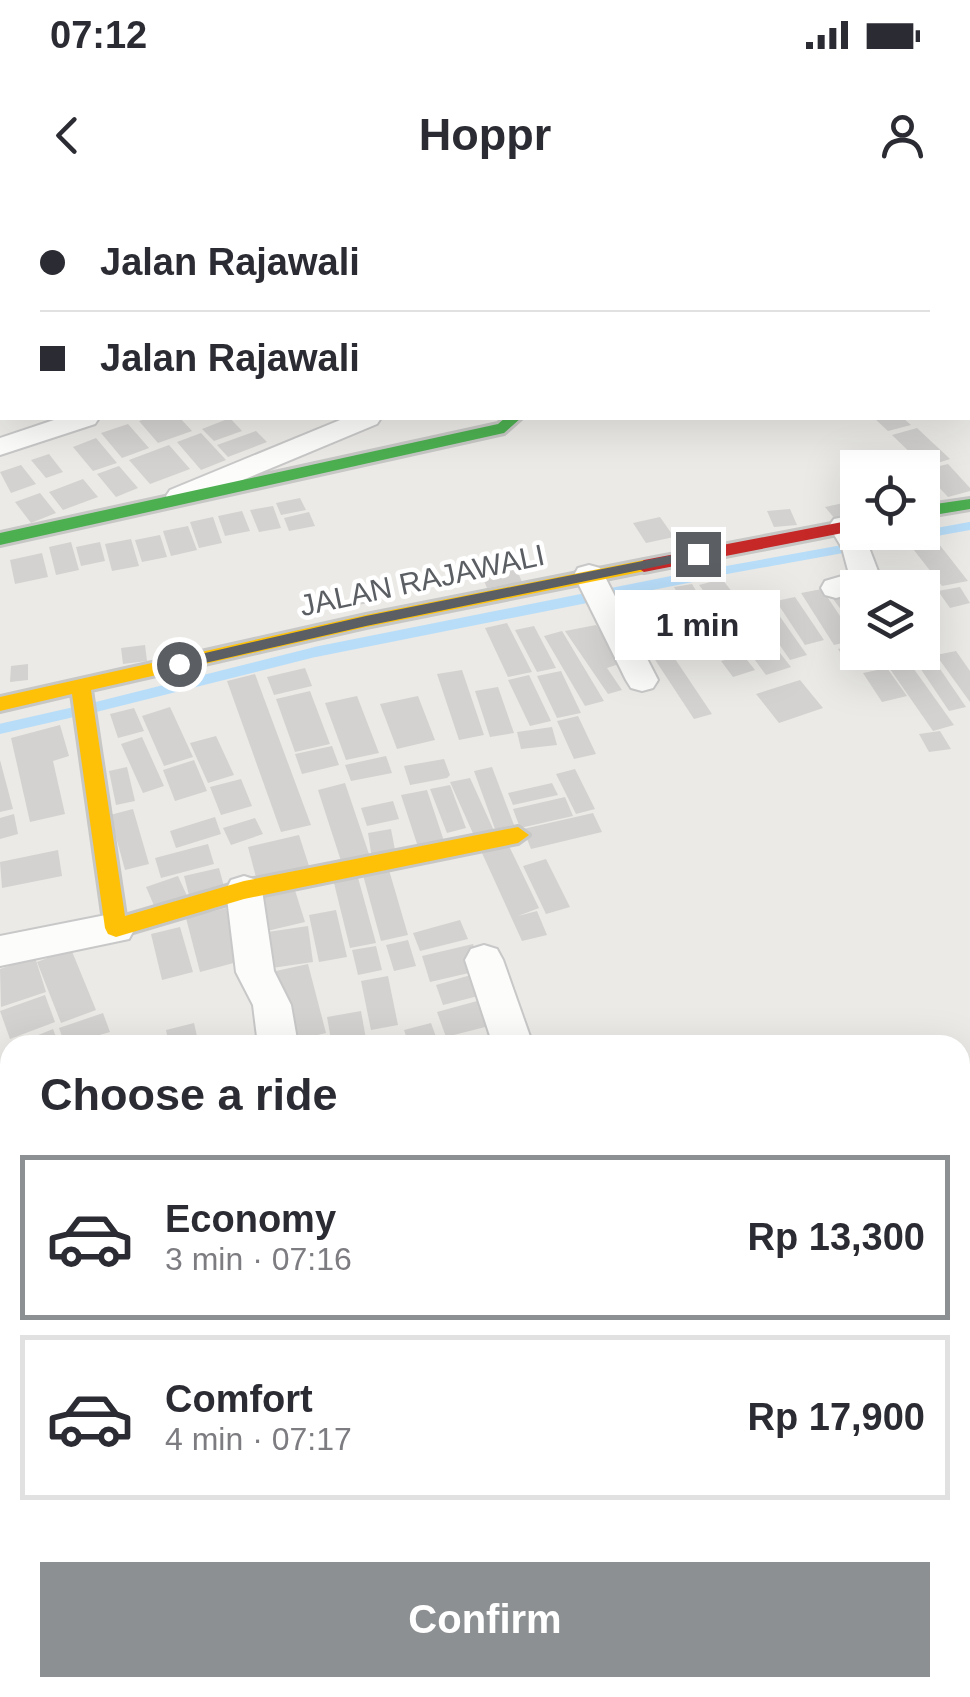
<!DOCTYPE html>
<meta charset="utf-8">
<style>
body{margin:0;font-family:Arial,sans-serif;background:#f7f7f7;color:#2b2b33;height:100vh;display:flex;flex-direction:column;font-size:38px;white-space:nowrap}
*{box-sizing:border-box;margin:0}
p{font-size:32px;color:#7c7c81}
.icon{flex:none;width:55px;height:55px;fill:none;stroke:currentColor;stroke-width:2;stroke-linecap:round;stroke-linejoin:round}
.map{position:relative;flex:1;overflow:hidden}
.sheet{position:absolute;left:0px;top:835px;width:970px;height:662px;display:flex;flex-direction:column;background:#fff;border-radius:30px 30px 0 0;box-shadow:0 10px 40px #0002}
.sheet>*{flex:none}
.top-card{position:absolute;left:0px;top:0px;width:970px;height:220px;box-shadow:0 10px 40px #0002;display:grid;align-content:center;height:220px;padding:0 40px;background:#fff}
.buttons{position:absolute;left:840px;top:250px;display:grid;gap:20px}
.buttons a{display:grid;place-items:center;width:100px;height:100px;border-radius:0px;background:#fff;box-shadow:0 10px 40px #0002;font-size:50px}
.end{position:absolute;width:45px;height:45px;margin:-22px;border:12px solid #5b5f64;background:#fff;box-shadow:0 0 0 5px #fff}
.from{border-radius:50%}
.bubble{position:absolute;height:70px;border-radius:0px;background:#fff;box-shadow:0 10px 40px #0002;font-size:32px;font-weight:600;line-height:70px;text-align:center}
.top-card b{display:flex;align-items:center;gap:35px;height:95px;font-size:38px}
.top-card b+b{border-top:2px solid #e1e1e2}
.top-card i{width:25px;height:25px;background:#2b2b33}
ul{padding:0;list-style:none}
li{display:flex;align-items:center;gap:30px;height:165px;margin:0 20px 15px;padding:0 20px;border:5px solid #e1e1e2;border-radius:0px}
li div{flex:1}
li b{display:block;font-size:38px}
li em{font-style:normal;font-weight:600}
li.on{border-color:#8d9092}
li>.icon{width:90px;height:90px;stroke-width:1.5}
h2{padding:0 40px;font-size:45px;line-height:120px}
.primary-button{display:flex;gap:20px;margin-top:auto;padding:20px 40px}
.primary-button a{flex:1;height:115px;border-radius:0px;background:#8d9092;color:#fff;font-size:40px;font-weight:600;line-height:115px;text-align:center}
.status{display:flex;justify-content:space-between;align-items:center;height:70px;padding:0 50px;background:#fff;direction:ltr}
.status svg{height:28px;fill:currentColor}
header{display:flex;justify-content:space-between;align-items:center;height:130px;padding:0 40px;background:#fff;font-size:45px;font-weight:600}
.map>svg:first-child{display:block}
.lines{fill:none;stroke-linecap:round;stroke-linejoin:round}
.stream-far1{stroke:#b8ddf8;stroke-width:8}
.stream{stroke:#b8ddf8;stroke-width:10}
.river{fill:#b8ddf8;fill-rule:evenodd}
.building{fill:#d3d2d0}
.street-casing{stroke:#c8c8c8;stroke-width:4}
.fast-casing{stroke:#c7c7c6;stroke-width:6}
.slow-casing{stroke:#c7c7c6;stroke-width:6}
.jam-casing{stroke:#c7c7c6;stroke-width:6}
.street{fill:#fcfcfb;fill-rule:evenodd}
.fast{fill:#4caf50;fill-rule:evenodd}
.slow{fill:#ffc107;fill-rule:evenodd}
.jam{fill:#c62828;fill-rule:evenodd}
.route{fill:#5b5f64}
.labels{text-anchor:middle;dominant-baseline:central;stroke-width:9;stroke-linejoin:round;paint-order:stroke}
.street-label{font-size:30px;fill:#5b5f64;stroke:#fff}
</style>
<div class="status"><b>07:12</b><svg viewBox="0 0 49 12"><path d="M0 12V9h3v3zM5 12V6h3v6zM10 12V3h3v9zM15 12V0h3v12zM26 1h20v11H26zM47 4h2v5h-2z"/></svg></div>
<header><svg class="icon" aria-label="back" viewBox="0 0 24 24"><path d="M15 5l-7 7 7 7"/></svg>Hoppr<svg class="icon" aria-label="person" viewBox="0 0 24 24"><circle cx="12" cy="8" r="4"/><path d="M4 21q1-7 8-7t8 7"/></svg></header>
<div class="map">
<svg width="970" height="1497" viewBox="0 0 970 1497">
<rect width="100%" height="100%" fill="#ebeae6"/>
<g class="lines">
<polyline class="stream-far1" points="710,373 970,326"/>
<g class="stream">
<polyline points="92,508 315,452 722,371"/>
<polyline points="0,529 74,512"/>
</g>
<g class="river">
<polygon points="970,1372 970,1460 960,1463 960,1375"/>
<polygon points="668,1488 784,1488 780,1497 664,1497"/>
</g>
</g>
<g class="building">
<polygon points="149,218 180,218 192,231 158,243 139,221"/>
<polygon points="230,218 242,231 214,241 202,229"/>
<polygon points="874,218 903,218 911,225 888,231"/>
<polygon points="128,224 149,248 122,258 101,233"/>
<polygon points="917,228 950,259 925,267 892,235"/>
<polygon points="256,231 267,242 228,257 217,245"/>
<polygon points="201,233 226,260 201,270 177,242"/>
<polygon points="96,238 117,263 93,271 73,247"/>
<polygon points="169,245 190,269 150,284 129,260"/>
<polygon points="49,254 63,272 46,278 31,260"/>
<polygon points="948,264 970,288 970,291 948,297 923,270"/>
<polygon points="21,265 36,284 11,293 0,272"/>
<polygon points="119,266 138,288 116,297 97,274"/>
<polygon points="83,279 98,297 63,310 49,292"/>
<polygon points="40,293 56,313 31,323 15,302"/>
<polygon points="300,298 306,310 281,315 276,303"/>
<polygon points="848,302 857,314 835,319 825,307"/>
<polygon points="273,306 281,328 259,332 250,310"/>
<polygon points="790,309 797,325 774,327 767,311"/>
<polygon points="242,311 250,331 225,336 218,316"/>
<polygon points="309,312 315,326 289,331 284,318"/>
<polygon points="213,317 222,343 199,348 190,322"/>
<polygon points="660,317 674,337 646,343 633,323"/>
<polygon points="188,326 197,350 171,356 163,331"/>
<polygon points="160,335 167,357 142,362 135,340"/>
<polygon points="131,339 139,366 112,371 105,344"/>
<polygon points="935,339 968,381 942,386 910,345"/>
<polygon points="71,342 79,370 56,375 49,347"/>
<polygon points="100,342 105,361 81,366 76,347"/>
<polygon points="42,353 48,377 15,384 10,360"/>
<polygon points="514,363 522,382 487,388 479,368"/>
<polygon points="722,379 791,467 766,475 699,385"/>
<polygon points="692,384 709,412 690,415 674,387"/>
<polygon points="960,387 970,403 950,408 938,391"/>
<polygon points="376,388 380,402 356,405 352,391"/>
<polygon points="822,389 856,440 834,445 801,393"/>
<polygon points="851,392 858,400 858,433 831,396"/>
<polygon points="795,397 824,440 805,445 776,401"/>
<polygon points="652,399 661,413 638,419 629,406"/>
<polygon points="776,411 807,455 790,460 759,415"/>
<polygon points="665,420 674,434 648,440 640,426"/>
<polygon points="722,421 743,452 719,459 698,428"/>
<polygon points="507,423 532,472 508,477 485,428"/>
<polygon points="596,425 622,463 607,468 622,490 608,494 565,431"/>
<polygon points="534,426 556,468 537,472 515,430"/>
<polygon points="562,431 604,501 585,506 544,436"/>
<polygon points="665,444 712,514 694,519 648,449"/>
<polygon points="858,444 858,452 863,452 872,465 852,470 838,449"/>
<polygon points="145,445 147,461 123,464 121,448"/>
<polygon points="927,450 966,507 949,511 910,453"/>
<polygon points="956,451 970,471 970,502 936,455"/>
<polygon points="743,455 755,470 733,477 721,461"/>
<polygon points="28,464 28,480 10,482 11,466"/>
<polygon points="911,465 954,525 933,531 890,469"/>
<polygon points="305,468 312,486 274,495 267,477"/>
<polygon points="887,468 907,496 882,502 863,473"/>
<polygon points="462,470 484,535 459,540 437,474"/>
<polygon points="561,471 581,513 557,518 537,476"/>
<polygon points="255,474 311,625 281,632 227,481"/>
<polygon points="529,475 551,521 530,526 508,480"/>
<polygon points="800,480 823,508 779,523 756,494"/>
<polygon points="498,487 514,533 490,537 475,491"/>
<polygon points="310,491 330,544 295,552 276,499"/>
<polygon points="357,496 379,553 346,560 325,503"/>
<polygon points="418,496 435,540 397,549 380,504"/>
<polygon points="170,507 193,557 164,566 142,516"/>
<polygon points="134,508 144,531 118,538 110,514"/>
<polygon points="578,516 596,554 574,559 557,521"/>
<polygon points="60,525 69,556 53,561 65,614 30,622 11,538"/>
<polygon points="552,527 557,545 521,549 517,532"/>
<polygon points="940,531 951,549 929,552 919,534"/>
<polygon points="216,536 234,575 208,583 190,543"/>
<polygon points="142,537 164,586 143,593 121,544"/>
<polygon points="332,546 339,565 302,574 295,554"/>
<polygon points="386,556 392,573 351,581 345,565"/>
<polygon points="444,559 450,575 447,578 410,585 404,566"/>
<polygon points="0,560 13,609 0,612"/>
<polygon points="194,560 207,591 175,601 163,570"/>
<polygon points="127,567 135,601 116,605 109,571"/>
<polygon points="492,567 514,625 495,629 474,571"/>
<polygon points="575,569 595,609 576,614 556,574"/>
<polygon points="470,578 495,633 475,638 450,582"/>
<polygon points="241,579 252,606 221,615 210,587"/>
<polygon points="345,583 369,654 341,661 318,590"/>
<polygon points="552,583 558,595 513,605 508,593"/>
<polygon points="450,585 466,628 447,633 430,589"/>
<polygon points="427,590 445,644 419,650 401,595"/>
<polygon points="565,597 573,616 520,628 513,609"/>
<polygon points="393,601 399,619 367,626 361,608"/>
<polygon points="133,609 149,664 125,670 110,615"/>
<polygon points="593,613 602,632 531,649 523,629"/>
<polygon points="14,614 18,634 0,639 0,618"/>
<polygon points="215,617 221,634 176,648 170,631"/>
<polygon points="255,618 263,634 231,645 223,628"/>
<polygon points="391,629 396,655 372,659 368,633"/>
<polygon points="299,635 310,669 257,681 248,647"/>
<polygon points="208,644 214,664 161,678 155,658"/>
<polygon points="509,646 539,708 518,716 537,711 547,735 522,741 482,653"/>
<polygon points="58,650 62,676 2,688 0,662"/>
<polygon points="546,659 570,707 546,714 523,666"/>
<polygon points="219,668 225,690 190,699 184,676"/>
<polygon points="389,670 408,735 381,741 363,675"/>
<polygon points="357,674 376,743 350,748 333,679"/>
<polygon points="178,676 188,698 156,710 146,687"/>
<polygon points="293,684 305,722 267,731 256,693"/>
<polygon points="226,708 241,761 200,772 186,718"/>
<polygon points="336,710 347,757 319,762 309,715"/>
<polygon points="460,720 468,739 420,751 413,733"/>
<polygon points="308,726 313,762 265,769 261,733"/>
<polygon points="180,727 193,772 162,780 151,734"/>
<polygon points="408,740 416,766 394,771 386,745"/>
<polygon points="473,744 482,770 430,782 422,756"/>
<polygon points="376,746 382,770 358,775 352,750"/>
<polygon points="71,749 96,810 61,823 37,762"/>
<polygon points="35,757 46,792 1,807 0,769"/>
<polygon points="308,764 326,833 293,841 276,771"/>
<polygon points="478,773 486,794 443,805 436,785"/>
<polygon points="388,776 398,825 371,830 361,781"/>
<polygon points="45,795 55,822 10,839 0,811"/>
<polygon points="488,798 497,824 446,837 437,812"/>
<polygon points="361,811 366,839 332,845 327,817"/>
<polygon points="103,813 110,832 65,845 59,828"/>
<polygon points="194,823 199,845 169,845 166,830"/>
<polygon points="431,823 439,845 409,845 404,830"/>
<polygon points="53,829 59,845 33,845 31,838"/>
<polygon points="6,872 10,912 0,915 0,874"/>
<polygon points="970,896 970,941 960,925 960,900"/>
<polygon points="8,1079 10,1171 0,1175 0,1081"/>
<polygon points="970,1132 970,1197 960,1179 960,1135"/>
<polygon points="10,1179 10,1214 0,1218 0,1182"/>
<polygon points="10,1217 10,1256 0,1259 0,1220"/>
<polygon points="10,1263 10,1320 9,1320 0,1268"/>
<polygon points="0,1373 10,1430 10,1443 0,1446"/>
<polygon points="10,1469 10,1488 82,1488 84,1497 0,1497 0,1473"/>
<polygon points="332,1488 378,1488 381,1497 336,1497"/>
<polygon points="400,1488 450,1488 454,1497 403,1497"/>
<polygon points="453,1488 535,1488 516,1497 457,1497"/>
</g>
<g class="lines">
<g class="street-casing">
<g id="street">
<polygon points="122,0 146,0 148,2 124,2"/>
<polygon points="345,0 369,0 370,2 347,2"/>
<polygon points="2,149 2,165 0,166 0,150"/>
<polygon points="60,218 99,218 95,224 0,255 0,238"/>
<polygon points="345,218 381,218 377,224 190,302 170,302 166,296 170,290"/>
<polygon points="844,317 854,319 858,332 863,332 881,379 877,386 858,388 858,392 836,398 825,395 821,388 825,381 849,374 842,348 829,326 834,319"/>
<polygon points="589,365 600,368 604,375 658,480 653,488 642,491 631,488 626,480 574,375 578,368"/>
<polygon points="244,676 257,680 262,690 274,771 291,805 298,845 258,845 253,805 236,772 226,690 231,680"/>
<polygon points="116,713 129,717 135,728 129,739 0,766 0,736"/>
<polygon points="484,745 497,749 503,760 533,845 493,845 465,760 471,749"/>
<polygon points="970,868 970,902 960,904 960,870"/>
<polygon points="10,1006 10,1046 0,1049 0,1009"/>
<polygon points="970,1347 970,1397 960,1399 960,1349"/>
<polygon points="558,1488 626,1488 622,1497 554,1497"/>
</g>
</g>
<g class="fast-casing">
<g id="fast">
<polygon points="505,218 521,218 504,233 0,345 0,333 498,224"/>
<polygon points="970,299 970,309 922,317 922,306"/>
</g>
</g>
<g class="slow-casing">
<polygon id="slow" points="644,360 653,366 650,370 366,427 91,490 125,716 244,681 518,627 529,635 518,643 244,699 116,737 108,734 105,728 72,494 0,511 0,497 366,415"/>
</g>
<g class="jam-casing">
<polygon id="jam" points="858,319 858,330 644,372 635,366 644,360"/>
</g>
<use href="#street" class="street"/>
<use href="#fast" class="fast"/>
<use href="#slow" class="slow"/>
<use href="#jam" class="jam"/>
</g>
<polygon class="route" points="698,350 703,351 703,357 366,426 179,469 172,464 179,459 366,416"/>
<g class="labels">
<g class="street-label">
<text transform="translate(422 380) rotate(-12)">JALAN RAJAWALI</text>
</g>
</g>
</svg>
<div class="buttons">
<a><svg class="icon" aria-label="locate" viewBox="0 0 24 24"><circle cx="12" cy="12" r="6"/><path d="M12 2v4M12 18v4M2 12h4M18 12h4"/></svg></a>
<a><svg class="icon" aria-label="layers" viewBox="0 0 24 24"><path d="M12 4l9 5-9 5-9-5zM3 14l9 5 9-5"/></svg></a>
</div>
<i class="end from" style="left:179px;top:464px"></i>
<i class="end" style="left:698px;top:354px"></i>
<div class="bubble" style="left:615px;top:390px;width:165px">1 min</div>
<div class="top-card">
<b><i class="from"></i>Jalan Rajawali</b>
<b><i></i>Jalan Rajawali</b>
</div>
<section class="sheet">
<h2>Choose a ride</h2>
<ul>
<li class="on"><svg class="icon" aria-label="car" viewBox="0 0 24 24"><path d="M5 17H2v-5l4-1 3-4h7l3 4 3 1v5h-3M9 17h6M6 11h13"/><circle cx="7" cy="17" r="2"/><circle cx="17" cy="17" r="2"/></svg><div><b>Economy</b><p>3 min · 07:16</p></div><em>Rp 13,300</em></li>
<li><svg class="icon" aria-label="car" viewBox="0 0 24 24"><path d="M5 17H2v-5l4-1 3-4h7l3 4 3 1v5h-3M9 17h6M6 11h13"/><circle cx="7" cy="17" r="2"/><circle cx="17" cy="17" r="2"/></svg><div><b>Comfort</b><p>4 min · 07:17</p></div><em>Rp 17,900</em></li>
</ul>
<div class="primary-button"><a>Confirm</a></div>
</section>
</div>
